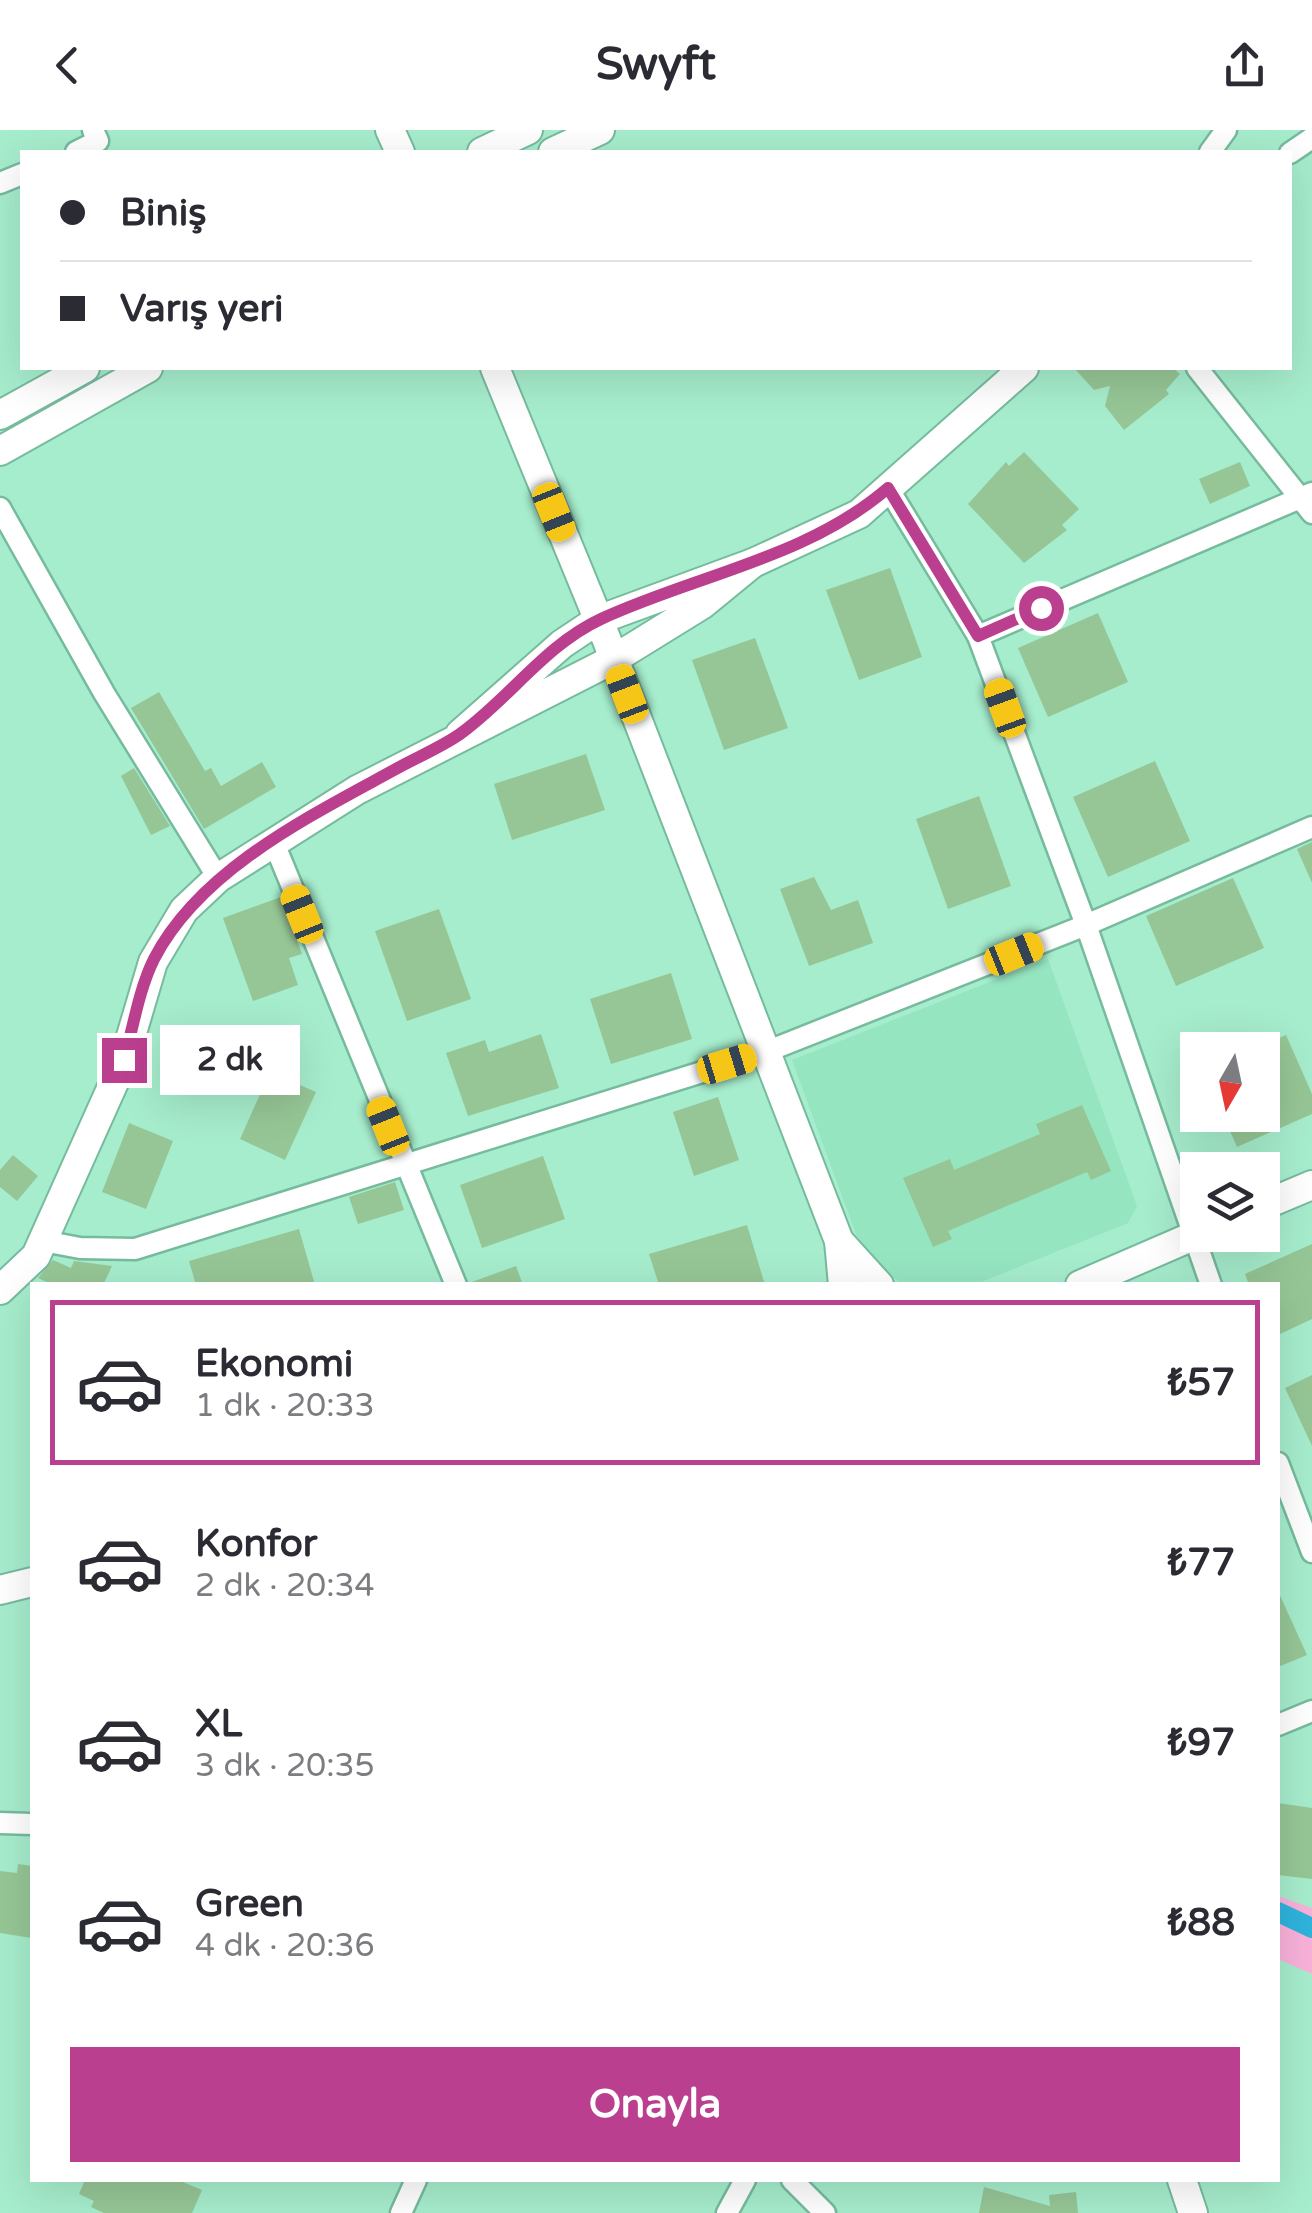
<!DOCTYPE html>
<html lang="tr">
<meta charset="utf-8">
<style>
body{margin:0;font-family:"Varela Round",sans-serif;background:#f2f2f3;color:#2b2b33;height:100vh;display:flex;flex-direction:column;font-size:38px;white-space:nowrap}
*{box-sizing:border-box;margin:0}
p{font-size:32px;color:#7c7c81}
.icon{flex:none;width:55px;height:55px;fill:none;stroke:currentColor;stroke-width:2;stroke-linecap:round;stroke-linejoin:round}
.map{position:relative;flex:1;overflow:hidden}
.panel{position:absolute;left:30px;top:1152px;width:1250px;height:900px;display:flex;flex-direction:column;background:#fff;border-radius:0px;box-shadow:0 10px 40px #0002}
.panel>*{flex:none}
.hud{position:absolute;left:20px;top:20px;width:1272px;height:220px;border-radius:0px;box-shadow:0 10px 40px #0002;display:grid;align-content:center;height:220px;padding:0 40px;background:#fff}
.needle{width:65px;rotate:189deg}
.controls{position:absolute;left:1180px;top:902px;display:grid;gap:20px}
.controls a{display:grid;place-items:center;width:100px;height:100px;border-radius:0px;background:#fff;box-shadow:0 10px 40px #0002;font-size:50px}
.end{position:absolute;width:45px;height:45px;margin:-22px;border:12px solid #bb3f8f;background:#fff;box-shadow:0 0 0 5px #fff}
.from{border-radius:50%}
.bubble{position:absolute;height:70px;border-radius:0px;background:#fff;box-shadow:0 10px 40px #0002;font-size:32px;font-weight:700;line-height:70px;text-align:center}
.car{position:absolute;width:30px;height:60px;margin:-30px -15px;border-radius:12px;box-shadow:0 0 8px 2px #0007;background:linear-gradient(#f5c518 24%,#345 0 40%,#f5c518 0 76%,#345 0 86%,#f5c518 0)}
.hud b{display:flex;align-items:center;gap:35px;height:95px;font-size:38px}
.hud b+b{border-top:2px solid #e1e1e2}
.hud i{width:25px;height:25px;background:#2b2b33}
ul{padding:18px 0 0;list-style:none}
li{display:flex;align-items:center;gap:30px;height:165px;margin:0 20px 15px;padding:0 20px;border:5px solid transparent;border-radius:0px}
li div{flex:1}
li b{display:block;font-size:38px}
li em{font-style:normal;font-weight:700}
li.selected{border-color:#bb3f8f}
li>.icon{width:90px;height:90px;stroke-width:1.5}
.primary-button{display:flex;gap:20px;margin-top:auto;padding:20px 40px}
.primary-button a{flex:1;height:115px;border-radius:0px;background:#bb3f8f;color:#fff;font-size:40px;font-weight:700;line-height:115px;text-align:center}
header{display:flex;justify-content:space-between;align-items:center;height:130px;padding:0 40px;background:#fff;font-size:45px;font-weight:700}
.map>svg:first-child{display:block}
.built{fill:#95e5c1}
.green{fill:#f9b1da}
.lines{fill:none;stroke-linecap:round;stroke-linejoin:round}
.canal{stroke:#2fb3dd;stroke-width:20}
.building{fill:#96c696}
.street-casing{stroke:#76bb9d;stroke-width:25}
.secondary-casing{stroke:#76bb9d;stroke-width:32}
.street{stroke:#fff;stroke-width:20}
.secondary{stroke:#fff;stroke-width:28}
.route{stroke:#bb3f8f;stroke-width:12}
</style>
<header><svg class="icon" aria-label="back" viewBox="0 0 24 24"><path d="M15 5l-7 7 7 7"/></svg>Swyft<svg class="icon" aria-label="share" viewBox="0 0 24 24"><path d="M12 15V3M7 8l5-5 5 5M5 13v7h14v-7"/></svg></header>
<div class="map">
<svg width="1312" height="2083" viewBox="0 0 1312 2083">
<rect width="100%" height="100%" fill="#a6edcd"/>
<polygon class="built" points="1048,829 1137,1076 1128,1093 974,1155 904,1155 875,1135 860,1115 792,930"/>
<polygon class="green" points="1278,1766 1312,1778 1312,1844 1278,1829"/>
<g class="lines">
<polyline class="canal" points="1278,1782 1312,1798"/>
</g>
<g class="building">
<polygon points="1074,238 1173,238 1180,244 1166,260 1169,264 1124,300 1105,276 1110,256 1094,260"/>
<polygon points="1024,322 1079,379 1062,395 1067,400 1024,433 968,374 1006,332 1009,336"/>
<polygon points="1240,332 1250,356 1210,374 1199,349"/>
<polygon points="890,438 922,527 859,550 826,460"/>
<polygon points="1098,483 1128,552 1048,587 1018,518"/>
<polygon points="755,508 788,598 724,620 692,530"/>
<polygon points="159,562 205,641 211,638 221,656 262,632 276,657 204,699 131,578"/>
<polygon points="586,624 605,680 512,710 494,654"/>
<polygon points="1155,631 1190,711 1108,747 1073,667"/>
<polygon points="134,638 170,696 151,705 121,646"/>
<polygon points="979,666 1011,756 948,779 916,689"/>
<polygon points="1312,712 1312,753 1297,719"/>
<polygon points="814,747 831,780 858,770 873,813 809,836 780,759"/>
<polygon points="1233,748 1264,818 1176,856 1146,786"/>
<polygon points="281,767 302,824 289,828 298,855 253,871 223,788"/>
<polygon points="439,779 471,869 407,891 375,801"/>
<polygon points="671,843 692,909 611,934 590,869"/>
<polygon points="541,904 559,958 468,986 446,923 485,910 489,922"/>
<polygon points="1286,905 1312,964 1312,984 1237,1017 1223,985 1262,985 1262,915"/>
<polygon points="270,942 316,962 285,1030 240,1009"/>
<polygon points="718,967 739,1030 694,1046 673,982"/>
<polygon points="1082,975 1111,1041 1091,1050 1087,1042 948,1101 952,1109 933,1117 903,1048 950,1029 954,1040 1040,1004 1036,994"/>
<polygon points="129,993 173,1011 146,1079 102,1062"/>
<polygon points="13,1025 38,1046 17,1071 0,1057 0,1040"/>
<polygon points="543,1026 565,1089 482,1118 460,1055"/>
<polygon points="395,1052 404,1080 358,1094 349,1067"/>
<polygon points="747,1095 765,1155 659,1155 649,1124"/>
<polygon points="299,1099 315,1155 196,1155 189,1131"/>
<polygon points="1312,1114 1312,1189 1278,1205 1278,1155 1249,1155 1245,1144"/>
<polygon points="53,1130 71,1138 74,1131 112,1136 103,1155 53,1155 38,1148"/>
<polygon points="516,1136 523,1155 470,1155 469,1153"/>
<polygon points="1312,1245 1312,1316 1285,1258"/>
<polygon points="1278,1461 1307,1525 1278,1537"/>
<polygon points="1278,1673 1312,1678 1312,1749 1278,1745"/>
<polygon points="18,1734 32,1736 32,1808 0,1803 0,1741 17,1743"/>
<polygon points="85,2050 178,2050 202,2060 192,2083 104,2083 91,2077 94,2071 79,2064"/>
<polygon points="984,2057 1050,2076 1049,2065 1076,2062 1078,2083 979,2083"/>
</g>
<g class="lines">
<g class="street-casing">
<g id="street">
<polyline points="76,22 98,11 93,0"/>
<polyline points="1210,22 1226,0"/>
<polyline points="1290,23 1312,8"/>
<polyline points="0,53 22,44"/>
<polyline points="1197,238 1312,383"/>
<polyline points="888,358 978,506 1086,795 1211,1155"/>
<polyline points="0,378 104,563 218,748"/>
<polyline points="978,506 1312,363"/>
<polyline points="274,713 456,1155"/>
<polyline points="43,1111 80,1118 135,1119 763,923 1086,795 1312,697"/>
<polyline points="1278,1333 1312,1422"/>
<polyline points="1278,1595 1312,1581"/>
<polyline points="0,1693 32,1694"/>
<polyline points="792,2050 825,2083"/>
<polyline points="401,2083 416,2050"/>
<polyline points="727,2083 745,2050"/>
</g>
</g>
<g class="secondary-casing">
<g id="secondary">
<polyline points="390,0 400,22"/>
<polyline points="482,22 528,0"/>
<polyline points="553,22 600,0"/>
<polyline points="495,238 606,508 839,1111"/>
<polyline points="0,285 85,238"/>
<polyline points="0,321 148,238"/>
<polyline points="753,433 859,384 1024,238"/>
<polyline points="1262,1076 1312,1055"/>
<polyline points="843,1155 839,1111 879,1155"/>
<polyline points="1080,1155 1198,1104"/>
<polyline points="0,1160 36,1126 124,930 153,832 184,780 218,748 357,660 614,529 703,474 753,433 598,490 562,514 460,604"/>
<polyline points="0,1460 32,1452"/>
<polyline points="1182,2050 1193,2083"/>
</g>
</g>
<use href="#street" class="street"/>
<use href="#secondary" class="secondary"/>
</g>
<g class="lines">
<path class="route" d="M 124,930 C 133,898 139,859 154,829 C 200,740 308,687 394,640 C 415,628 440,618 460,604 C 509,569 545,515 601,489 C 696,445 807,428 888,358 L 978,506 L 1041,478"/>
</g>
</svg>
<div class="controls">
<a><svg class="needle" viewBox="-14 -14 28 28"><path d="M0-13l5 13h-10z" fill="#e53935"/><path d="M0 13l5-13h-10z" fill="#7c7c81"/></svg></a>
<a><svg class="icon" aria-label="layers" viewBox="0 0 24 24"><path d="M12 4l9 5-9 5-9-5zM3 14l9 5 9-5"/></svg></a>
</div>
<i class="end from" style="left:1041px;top:478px"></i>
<i class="end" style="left:124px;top:930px"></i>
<div class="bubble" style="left:160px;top:895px;width:140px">2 dk</div>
<i class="car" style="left:554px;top:382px;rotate:158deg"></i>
<i class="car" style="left:627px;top:564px;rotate:339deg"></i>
<i class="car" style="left:1005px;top:578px;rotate:340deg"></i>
<i class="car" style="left:302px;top:784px;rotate:338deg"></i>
<i class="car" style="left:1014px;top:824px;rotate:68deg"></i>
<i class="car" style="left:727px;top:934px;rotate:73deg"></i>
<i class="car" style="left:388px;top:996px;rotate:338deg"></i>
<div class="hud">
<b><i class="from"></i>Biniş</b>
<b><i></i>Varış yeri</b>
</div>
<section class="panel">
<ul>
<li class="selected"><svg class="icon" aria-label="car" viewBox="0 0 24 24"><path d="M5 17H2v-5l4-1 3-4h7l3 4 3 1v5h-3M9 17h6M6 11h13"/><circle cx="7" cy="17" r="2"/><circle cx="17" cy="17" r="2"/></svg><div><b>Ekonomi</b><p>1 dk · 20:33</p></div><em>₺57</em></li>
<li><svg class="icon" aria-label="car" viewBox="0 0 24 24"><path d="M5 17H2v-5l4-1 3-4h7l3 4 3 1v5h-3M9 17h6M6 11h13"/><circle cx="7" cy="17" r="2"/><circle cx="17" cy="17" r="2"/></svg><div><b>Konfor</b><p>2 dk · 20:34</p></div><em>₺77</em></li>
<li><svg class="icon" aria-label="car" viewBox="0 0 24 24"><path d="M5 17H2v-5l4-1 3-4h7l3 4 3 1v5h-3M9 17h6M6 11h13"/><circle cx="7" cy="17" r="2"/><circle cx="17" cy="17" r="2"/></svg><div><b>XL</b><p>3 dk · 20:35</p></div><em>₺97</em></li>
<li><svg class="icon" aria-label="car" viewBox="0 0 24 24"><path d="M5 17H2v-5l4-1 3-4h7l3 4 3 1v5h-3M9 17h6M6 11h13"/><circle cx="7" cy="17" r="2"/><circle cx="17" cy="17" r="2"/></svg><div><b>Green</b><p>4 dk · 20:36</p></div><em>₺88</em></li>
</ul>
<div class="primary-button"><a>Onayla</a></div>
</section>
</div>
